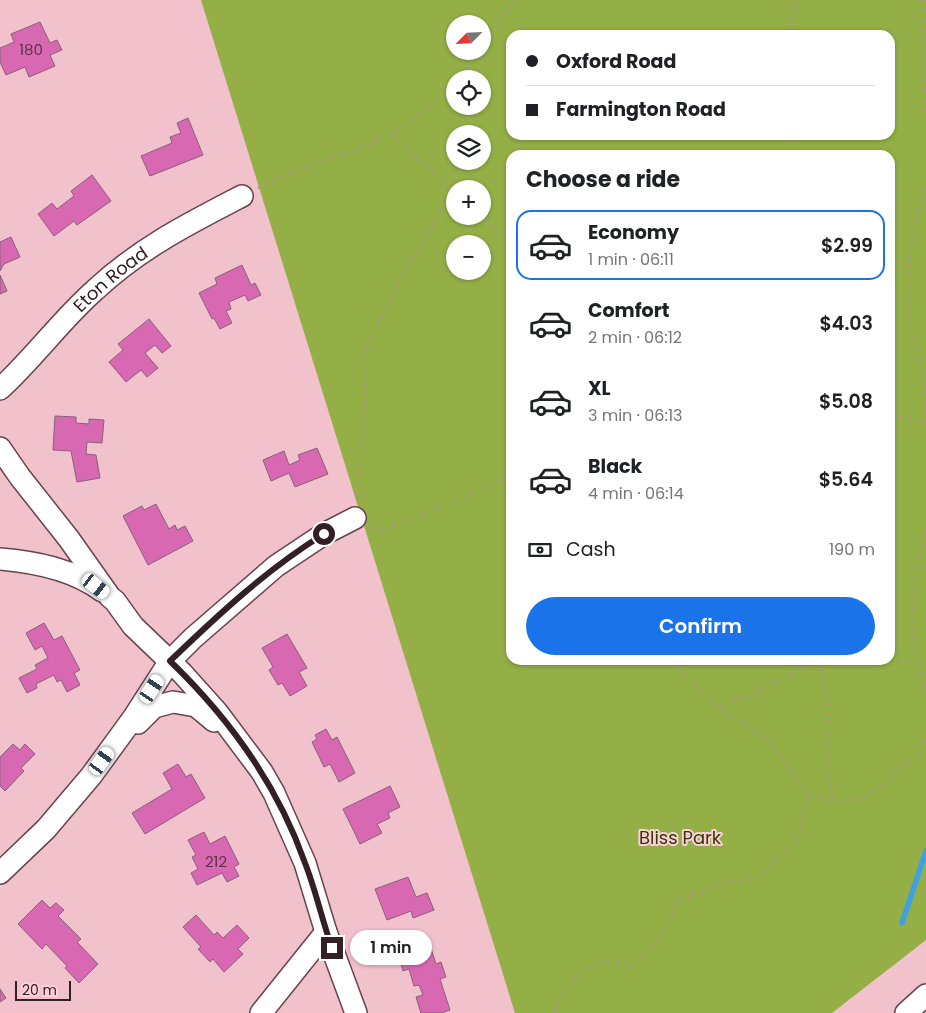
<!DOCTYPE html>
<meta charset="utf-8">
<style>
body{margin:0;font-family:Poppins,sans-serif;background:#f6f6f6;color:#202124;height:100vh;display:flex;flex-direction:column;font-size:19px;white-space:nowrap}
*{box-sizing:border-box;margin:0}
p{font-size:16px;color:#757577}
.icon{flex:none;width:28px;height:28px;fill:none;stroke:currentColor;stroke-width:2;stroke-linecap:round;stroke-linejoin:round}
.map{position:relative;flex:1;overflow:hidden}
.panel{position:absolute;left:506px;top:150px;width:389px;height:515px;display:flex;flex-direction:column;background:#fff;border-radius:15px;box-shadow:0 1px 4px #0004}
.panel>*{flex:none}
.top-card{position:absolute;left:506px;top:30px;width:389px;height:110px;border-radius:15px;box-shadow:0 1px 4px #0004;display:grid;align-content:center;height:110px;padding:0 20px;background:#fff}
.needle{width:32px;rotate:246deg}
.fabs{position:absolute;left:446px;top:15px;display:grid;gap:10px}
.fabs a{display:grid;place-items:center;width:45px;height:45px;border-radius:50%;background:#fff;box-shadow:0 1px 4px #0004;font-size:25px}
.scale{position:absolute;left:15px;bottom:12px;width:56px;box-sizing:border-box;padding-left:5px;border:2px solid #322025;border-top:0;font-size:14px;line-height:18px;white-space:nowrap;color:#322025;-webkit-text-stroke:4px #ffced9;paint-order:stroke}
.end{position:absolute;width:22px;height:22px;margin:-11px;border:6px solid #322025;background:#fff;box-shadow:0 0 0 2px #fff}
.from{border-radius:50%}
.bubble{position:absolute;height:35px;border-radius:18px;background:#fff;box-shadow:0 1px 4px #0004;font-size:16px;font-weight:600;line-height:35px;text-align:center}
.car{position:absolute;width:15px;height:30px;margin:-15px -8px;border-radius:6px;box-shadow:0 0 4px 1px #0007;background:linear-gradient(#fff 24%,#345 0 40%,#fff 0 76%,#345 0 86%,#fff 0)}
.top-card b{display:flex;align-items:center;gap:18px;height:48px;font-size:19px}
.top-card b+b{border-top:1px solid #e0e0e0}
.top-card i{width:12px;height:12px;background:#202124}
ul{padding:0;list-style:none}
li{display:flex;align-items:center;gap:15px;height:70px;margin:0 10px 8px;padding:0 10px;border:2px solid transparent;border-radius:15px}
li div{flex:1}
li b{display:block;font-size:19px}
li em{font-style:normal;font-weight:600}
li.current{border-color:#1a73e8}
li>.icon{width:45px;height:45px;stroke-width:1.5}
h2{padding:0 20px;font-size:22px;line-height:60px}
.pay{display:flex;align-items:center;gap:12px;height:55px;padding:0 20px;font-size:19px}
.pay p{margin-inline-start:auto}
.cta{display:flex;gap:10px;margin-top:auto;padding:10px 20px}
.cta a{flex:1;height:58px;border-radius:30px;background:#1a73e8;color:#fff;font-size:20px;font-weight:600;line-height:58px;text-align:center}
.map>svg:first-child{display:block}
.green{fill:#93af46;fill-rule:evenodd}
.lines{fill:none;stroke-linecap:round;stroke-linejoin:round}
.stream{stroke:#3fa1e3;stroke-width:5.5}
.building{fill:#d968b3;stroke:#876279}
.minor-casing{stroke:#6a424d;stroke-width:24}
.path{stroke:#b79099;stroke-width:3;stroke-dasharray:1 4;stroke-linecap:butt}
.minor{stroke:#fff;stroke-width:21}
.route{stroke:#322025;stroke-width:6}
.labels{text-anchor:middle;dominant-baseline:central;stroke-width:4;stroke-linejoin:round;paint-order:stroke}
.number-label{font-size:15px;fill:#5c3248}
.street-label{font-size:18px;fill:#322025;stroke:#ffced9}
.park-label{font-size:18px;fill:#303c03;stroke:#ffced9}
</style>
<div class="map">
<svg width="926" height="1013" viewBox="0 0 926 1013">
<rect width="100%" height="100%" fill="#f1c1cc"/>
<path class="green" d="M 201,0 L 926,0 L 926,940 L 832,1013 L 515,1013 ZM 455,24 L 482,24 L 482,51 L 455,51 ZM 511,35 L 890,35 L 890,135 L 511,135 ZM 455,79 L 482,79 L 482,106 L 455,106 ZM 455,134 L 482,134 L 482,161 L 455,161 ZM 511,155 L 890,155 L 890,660 L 511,660 ZM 455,189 L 482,189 L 482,216 L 455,216 ZM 455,244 L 482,244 L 482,271 L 455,271 Z"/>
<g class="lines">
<polyline class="stream" points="902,923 926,851"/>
</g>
<g class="building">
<polygon points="40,22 50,43 57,40 62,50 50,55 55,66 29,77 25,67 6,75 0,62 0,48 14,42 11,34"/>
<polygon points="188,118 203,155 150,176 141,156 172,143 170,137 181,133 177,123"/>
<polygon points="92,175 111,201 77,225 74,221 54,236 38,214 52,203 57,209 74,196 71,191"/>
<polygon points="11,237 20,257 4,264 0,271 0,242"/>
<polygon points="242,265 251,285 255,283 261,295 248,301 245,295 229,302 231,309 226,311 232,323 220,329 214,318 212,319 199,293 217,284 215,278"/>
<polygon points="0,275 7,291 0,294"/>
<polygon points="149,319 171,346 162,353 155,345 145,353 158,368 147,377 141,370 126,382 109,362 123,350 118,344"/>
<polygon points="55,416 76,417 76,423 89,424 89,419 104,420 102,443 87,442 86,454 96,455 100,478 77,482 71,451 53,450"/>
<polygon points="317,448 328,474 295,487 289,473 271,481 263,460 284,451 289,465 300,460 298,455"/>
<polygon points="156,504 169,529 175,525 177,530 185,526 193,541 148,565 123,516 142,506 144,510"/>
<polygon points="44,623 54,640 62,636 80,670 74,673 80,685 67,692 61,680 57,682 54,675 36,684 37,688 27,693 19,678 37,669 35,665 48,658 42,646 35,650 26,633"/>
<polygon points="287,634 307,668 299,672 307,686 290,696 282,683 278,685 269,670 273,667 262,648"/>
<polygon points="326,729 332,740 337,737 355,773 339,782 330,764 324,767 312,742 317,739 315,735"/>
<polygon points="13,744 20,750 25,744 35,754 21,768 24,771 5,791 0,786 0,757"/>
<polygon points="178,764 186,777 191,774 205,798 145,834 132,813 172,789 163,773"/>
<polygon points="390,786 400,807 388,813 390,818 377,824 382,833 360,844 343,809"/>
<polygon points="204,832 210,844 225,836 239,864 234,867 239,876 227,882 222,873 197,885 191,873 198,869 192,857 196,855 188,840"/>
<polygon points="408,877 416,897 427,893 434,910 413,918 411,911 387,920 375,889"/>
<polygon points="42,900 50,908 56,903 64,910 58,916 81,939 77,942 98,964 79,983 65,968 67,966 46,944 42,949 18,924"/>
<polygon points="196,915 214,935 217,932 223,938 237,925 249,938 238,949 243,954 224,972 213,959 210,962 198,949 201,947 183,927"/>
<polygon points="427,936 436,964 441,962 446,977 440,979 450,1010 441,1013 421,1013 416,997 423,995 419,985 414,986 409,969 403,971 395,946"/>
<polygon points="0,989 6,998 0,1002"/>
</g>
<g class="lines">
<g class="minor-casing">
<g id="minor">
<path id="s1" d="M 0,389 C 34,358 61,320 95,290 C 140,248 188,224 242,196"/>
<polyline points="0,448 20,477 69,539 110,597 115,601 133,626 182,673 217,712 262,772 274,793 305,863 326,932 356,1013"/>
<path d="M 0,559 C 35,562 73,569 102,591"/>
<polyline points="138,723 154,707 173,702 196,706 214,721"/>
<polyline points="0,873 46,829 91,776 134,717 170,661 193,638 276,566 324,534 355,518"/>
<polyline points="261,1013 326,932"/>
<polyline points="906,1013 926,995"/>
</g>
</g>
<g class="path">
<polyline points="922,0 922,67 926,118"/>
<polyline points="791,35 794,0"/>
<polyline points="482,48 516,0"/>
<polyline points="459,79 480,51"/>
<polyline points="477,79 482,51"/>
<polyline points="391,133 455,193"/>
<polyline points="466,134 471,106"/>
<polyline points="790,135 790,155"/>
<polyline points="926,183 910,252 910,319 925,384 926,424"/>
<polyline points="258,188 302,168 359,149 407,125 455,83"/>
<polyline points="481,216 511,244"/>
<polyline points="890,416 926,422"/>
<polyline points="357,500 366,399 367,346 403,276 452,191 459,161"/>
<polyline points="371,527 379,531 411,520 511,476"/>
<polyline points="926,529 915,579 912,630 926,695"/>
<polyline points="890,658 920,664"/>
<polyline points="674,660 681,670 720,709 765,736 808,795 835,801 866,799 918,754 926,738"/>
<polyline points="819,660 829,707 827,763 835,801"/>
<polyline points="720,709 819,661 827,660"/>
<polyline points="553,1013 576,976 604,961 632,966 665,932 677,902 723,883 757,879 800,836 808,795"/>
</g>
<use href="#minor" class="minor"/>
</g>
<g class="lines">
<path class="route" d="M 324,534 C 267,569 218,615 170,661 C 229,718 278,786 305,863 C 316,891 322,920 332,948"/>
</g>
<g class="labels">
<g class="number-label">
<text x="31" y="49">180</text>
<text x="216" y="861">212</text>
</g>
<g class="street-label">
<text stroke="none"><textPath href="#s1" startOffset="156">Eton Road</textPath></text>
</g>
<g class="park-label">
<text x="680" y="837">Bliss Park</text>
</g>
</g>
</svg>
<div class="fabs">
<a><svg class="needle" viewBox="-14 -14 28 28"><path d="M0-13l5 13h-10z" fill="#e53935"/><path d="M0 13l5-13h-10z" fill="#757577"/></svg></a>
<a><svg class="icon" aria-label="locate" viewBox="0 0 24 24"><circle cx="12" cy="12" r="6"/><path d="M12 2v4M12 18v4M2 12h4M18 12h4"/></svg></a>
<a><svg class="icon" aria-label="layers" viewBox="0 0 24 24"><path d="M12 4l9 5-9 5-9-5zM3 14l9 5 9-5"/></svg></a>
<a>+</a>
<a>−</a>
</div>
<div class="scale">20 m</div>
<i class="end from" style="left:324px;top:534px"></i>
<i class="end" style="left:332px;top:948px"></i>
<div class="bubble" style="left:350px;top:930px;width:82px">1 min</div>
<i class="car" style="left:96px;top:586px;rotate:128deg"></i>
<i class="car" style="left:152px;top:689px;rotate:33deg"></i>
<i class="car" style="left:102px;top:761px;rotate:36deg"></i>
<div class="top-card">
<b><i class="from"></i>Oxford Road</b>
<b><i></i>Farmington Road</b>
</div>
<section class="panel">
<h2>Choose a ride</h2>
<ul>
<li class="current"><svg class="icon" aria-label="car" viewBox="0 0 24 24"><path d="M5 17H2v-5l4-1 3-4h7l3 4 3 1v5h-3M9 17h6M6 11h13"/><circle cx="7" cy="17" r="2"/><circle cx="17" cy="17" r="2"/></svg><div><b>Economy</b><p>1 min · 06:11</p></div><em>$2.99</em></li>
<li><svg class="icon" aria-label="car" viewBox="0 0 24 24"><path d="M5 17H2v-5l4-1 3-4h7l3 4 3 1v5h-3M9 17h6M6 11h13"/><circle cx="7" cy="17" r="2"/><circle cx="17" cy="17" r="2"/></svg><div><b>Comfort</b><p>2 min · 06:12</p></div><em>$4.03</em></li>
<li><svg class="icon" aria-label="car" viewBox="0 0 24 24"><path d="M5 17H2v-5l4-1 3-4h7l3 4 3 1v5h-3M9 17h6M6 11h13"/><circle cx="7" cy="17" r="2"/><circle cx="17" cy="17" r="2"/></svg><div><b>XL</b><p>3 min · 06:13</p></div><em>$5.08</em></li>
<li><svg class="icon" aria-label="car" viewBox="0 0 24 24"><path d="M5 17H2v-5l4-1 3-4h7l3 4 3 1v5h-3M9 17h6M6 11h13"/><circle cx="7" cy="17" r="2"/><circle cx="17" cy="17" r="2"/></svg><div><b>Black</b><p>4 min · 06:14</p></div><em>$5.64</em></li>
</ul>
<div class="pay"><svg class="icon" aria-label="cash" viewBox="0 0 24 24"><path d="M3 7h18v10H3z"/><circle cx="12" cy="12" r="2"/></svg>Cash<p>190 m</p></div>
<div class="cta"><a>Confirm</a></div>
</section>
</div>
